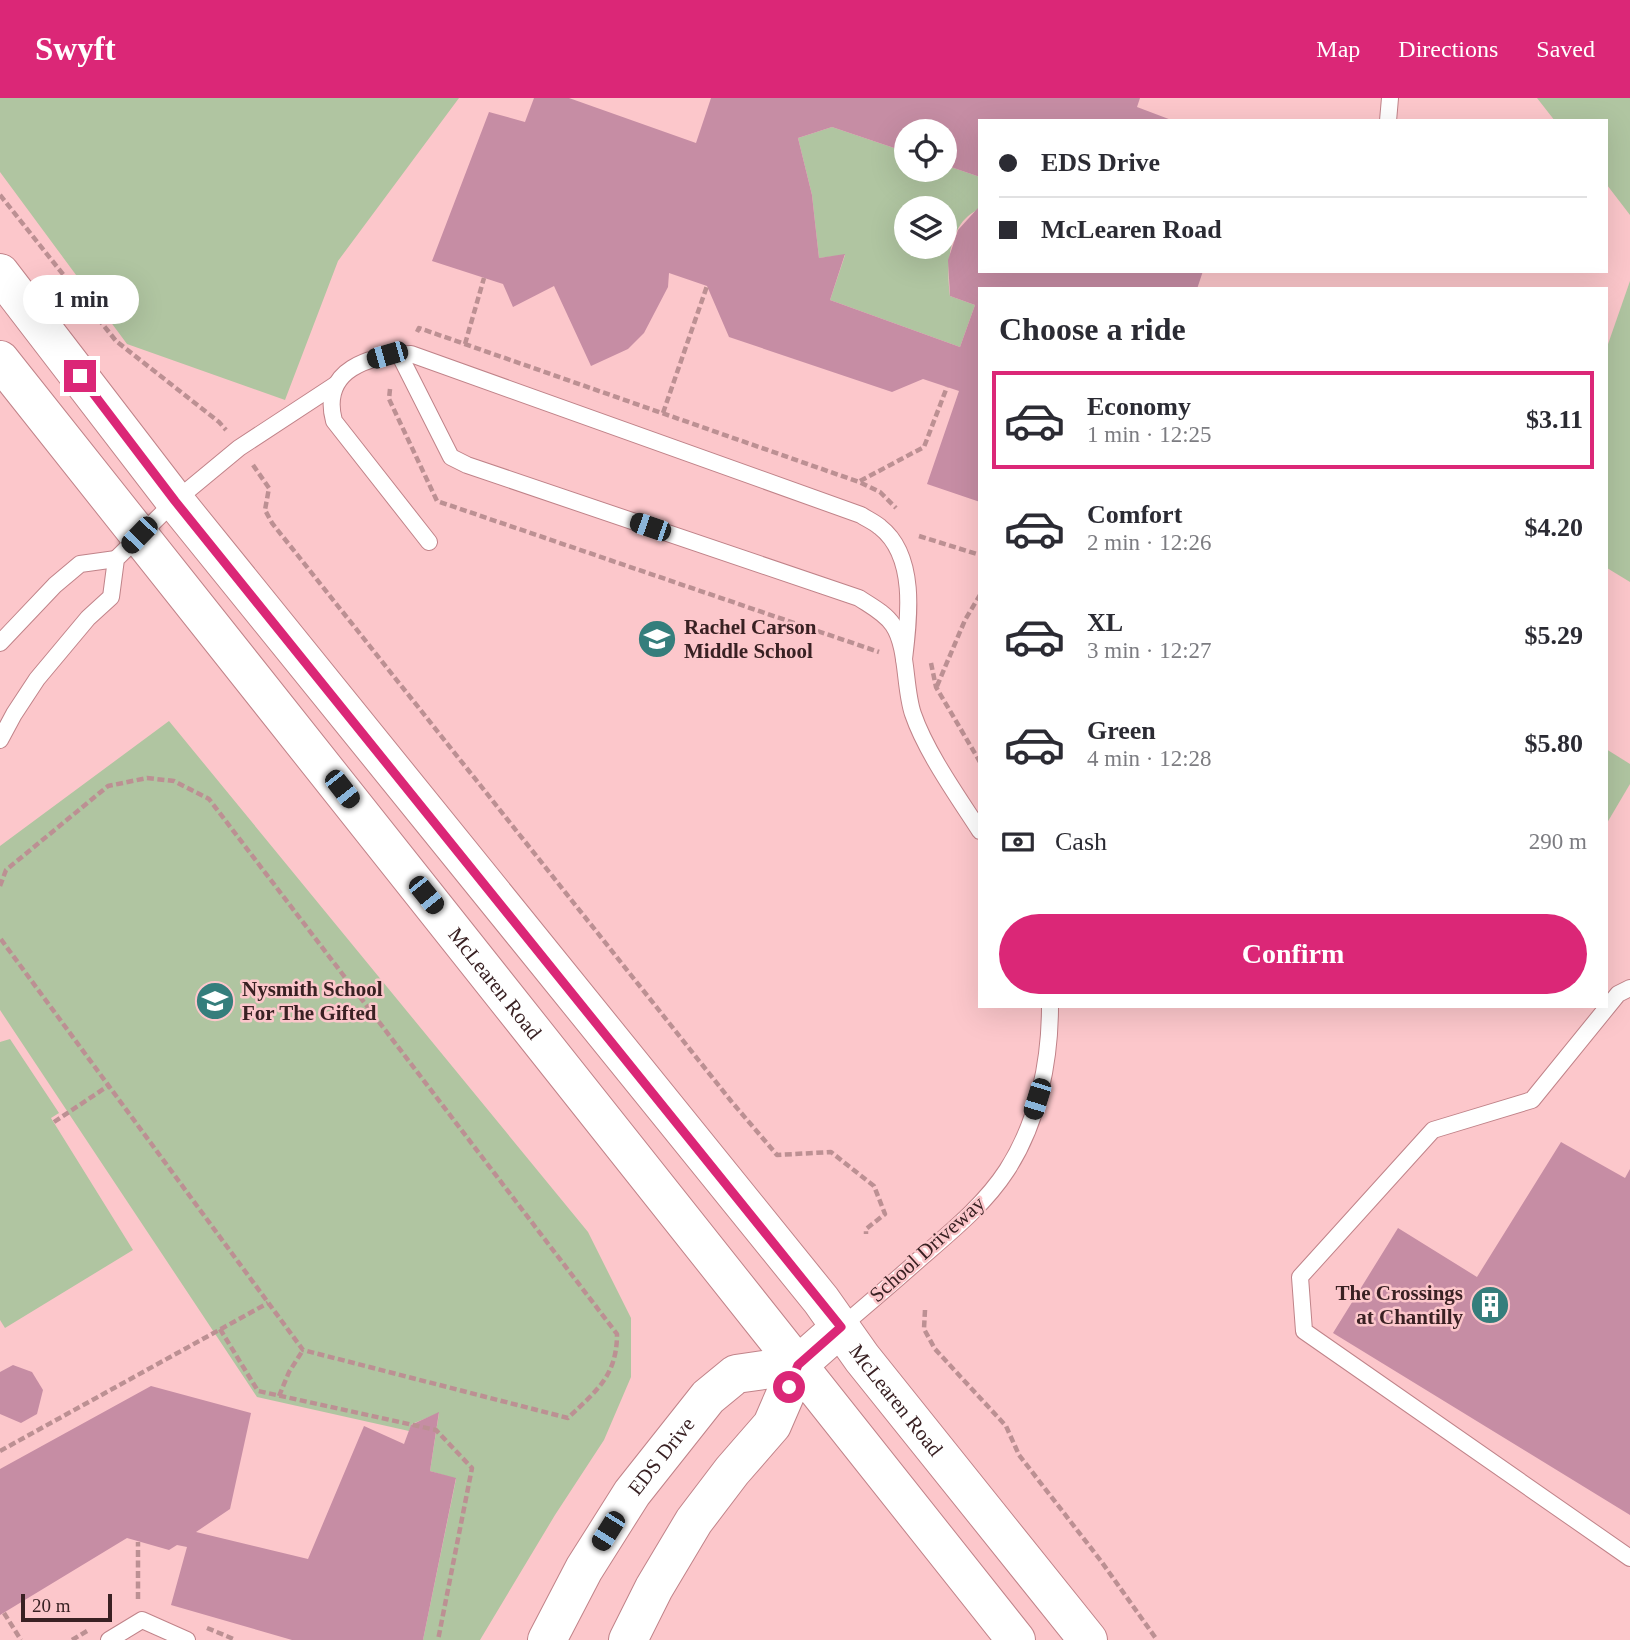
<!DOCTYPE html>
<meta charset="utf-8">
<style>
body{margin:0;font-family:Georgia,serif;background:#f2f2f3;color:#2b2b33;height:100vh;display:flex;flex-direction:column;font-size:26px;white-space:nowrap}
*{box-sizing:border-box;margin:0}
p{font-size:23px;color:#7c7c81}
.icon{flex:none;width:38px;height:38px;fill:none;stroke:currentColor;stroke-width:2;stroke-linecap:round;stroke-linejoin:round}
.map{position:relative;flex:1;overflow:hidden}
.panel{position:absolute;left:978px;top:189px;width:630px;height:721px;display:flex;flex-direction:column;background:#fff;border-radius:0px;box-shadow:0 7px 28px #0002}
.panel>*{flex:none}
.hud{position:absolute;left:978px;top:21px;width:630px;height:154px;border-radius:0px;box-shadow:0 7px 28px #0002;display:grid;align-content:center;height:154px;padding:0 21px;background:#fff}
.fabs{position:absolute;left:894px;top:21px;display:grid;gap:14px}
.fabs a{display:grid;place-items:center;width:63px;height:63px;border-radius:50%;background:#fff;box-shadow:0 7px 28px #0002;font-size:35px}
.scale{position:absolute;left:21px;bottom:18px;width:91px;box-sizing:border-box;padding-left:7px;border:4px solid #392123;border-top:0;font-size:19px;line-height:24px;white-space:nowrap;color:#392123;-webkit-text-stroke:5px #fcc7cb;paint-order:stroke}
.end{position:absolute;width:32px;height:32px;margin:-16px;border:9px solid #db2777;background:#fff;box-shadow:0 0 0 4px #fff}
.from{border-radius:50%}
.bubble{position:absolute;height:49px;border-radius:24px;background:#fff;box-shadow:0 7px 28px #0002;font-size:23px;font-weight:700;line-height:49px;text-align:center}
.car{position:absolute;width:21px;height:42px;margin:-21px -10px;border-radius:9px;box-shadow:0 0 5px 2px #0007;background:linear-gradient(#222 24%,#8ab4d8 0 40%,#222 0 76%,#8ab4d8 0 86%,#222 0)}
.hud b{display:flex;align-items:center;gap:24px;height:66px;font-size:26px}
.hud b+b{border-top:2px solid #e1e1e2}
.hud i{width:18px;height:18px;background:#2b2b33}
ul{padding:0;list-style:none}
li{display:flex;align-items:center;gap:21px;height:98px;margin:0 14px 10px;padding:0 7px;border:4px solid transparent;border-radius:0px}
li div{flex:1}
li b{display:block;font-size:26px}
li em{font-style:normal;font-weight:700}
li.active{border-color:#db2777}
li>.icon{width:63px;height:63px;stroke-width:1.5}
h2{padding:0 21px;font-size:32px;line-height:84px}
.pay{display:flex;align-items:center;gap:18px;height:77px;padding:0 21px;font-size:26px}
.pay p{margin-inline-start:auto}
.button{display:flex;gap:14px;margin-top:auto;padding:14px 21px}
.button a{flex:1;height:80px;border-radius:42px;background:#db2777;color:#fff;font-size:28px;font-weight:700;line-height:80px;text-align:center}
header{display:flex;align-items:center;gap:42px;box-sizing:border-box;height:98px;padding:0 35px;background:#db2777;color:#fff}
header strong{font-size:33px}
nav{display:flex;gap:38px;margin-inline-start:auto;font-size:24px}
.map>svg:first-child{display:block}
.green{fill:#b0c5a1;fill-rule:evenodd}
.building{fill:#c68da4}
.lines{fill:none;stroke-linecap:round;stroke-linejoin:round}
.service-casing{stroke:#c08389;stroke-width:18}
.tertiary-casing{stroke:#c08389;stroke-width:40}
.secondary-casing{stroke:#c08389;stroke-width:40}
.path{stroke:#bc9093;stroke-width:4.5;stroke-dasharray:7 3.5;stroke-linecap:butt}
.service{stroke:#fff;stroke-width:16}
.tertiary{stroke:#fff;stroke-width:38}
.secondary{stroke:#fff;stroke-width:38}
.route{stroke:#db2777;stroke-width:9}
.labels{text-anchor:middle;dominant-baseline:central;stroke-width:5;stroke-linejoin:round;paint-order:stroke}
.poi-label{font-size:21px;font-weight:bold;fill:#392123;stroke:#fcc7cb;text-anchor:start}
.street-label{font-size:21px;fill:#392123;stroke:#fcc7cb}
</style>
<header>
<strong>Swyft</strong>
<nav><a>Map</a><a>Directions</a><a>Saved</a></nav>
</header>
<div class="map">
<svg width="1630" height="1542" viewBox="0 0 1630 1542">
<rect width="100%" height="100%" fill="#fcc7cb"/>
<g class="green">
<polygon points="0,0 459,0 338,163 285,302 127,246 0,74"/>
<polygon points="1537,0 1630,0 1630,117 1607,87 1606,23 1555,23"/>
<path d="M 832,29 L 906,54 L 906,72 L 945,72 L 945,67 L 980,79 L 980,111 C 948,123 946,169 950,198 L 975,207 L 960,249 L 830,202 L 845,157 L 819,160 L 812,97 L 798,40 ZM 906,110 L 945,110 L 945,149 L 906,149 Z"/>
<polygon points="1630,183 1630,484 1607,470 1607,249"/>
<polygon points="169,623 588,1134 631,1220 631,1279 604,1342 555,1417 480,1542 423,1542 456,1381 430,1373 439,1315 412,1326 409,1333 257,1299 0,912 0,748"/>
<polygon points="1606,651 1630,666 1630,686 1607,725"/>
<polygon points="10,941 59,1015 51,1020 133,1152 5,1230 0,1222 0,944"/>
</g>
<g class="building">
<polygon points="534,0 569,0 696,45 711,0 1140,0 1137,9 1174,23 980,23 980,79 945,67 945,33 906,33 906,54 832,29 798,40 812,97 819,160 845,156 830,202 960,249 975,207 950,198 948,162 958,132 978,110 980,173 1203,173 1197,191 980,191 980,404 927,386 959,293 923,281 892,294 729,239 707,188 669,175 668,189 644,235 628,251 591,268 554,188 513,209 503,186 432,163 489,14 525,24"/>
<polygon points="1561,1044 1625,1080 1630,1071 1630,1417 1333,1235 1398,1130 1477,1179"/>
<polygon points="13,1267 32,1274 43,1292 37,1316 21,1325 0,1316 0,1274"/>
<polygon points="151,1288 251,1315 230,1411 196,1434 308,1461 364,1328 404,1346 411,1327 439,1314 430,1373 456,1380 423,1542 292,1542 171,1507 187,1449 177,1447 169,1452 127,1440 0,1517 0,1371"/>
</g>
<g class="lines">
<g class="service-casing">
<g id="service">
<polyline points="1388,23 1390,0"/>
<path d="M 399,256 L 451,359 L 467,367 L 859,500 C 871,508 885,515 893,527 C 908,549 904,590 913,616 C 926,654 958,699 980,733"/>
<path d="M 429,444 L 334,323 C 320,271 370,257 411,256 L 861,417 C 867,421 874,424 880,429 C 917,458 909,520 904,561"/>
<polyline points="0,545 55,487 80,466 116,461"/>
<polyline points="0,642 14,616 37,581 88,520 111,499 116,461 175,403 239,350 335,287"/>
<polyline points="1630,890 1618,896 1532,1002 1433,1032 1300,1179 1304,1233 1630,1460"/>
<path d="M 841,1229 C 868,1206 895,1183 922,1159 C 952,1133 985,1106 1007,1072 C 1038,1024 1050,964 1050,908"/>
<polyline points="109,1542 142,1522 187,1542"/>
</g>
</g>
<g class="tertiary-casing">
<g id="tertiary">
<path id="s1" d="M 547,1542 L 584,1471 L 632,1395 L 708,1299 L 736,1276 L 798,1267"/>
<polyline points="628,1542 654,1490 694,1423 732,1373 772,1327 798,1267 841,1229"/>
</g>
</g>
<g class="secondary-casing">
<g id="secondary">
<path id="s2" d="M 0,175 L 175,403 L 821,1202 L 862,1260 L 1088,1542"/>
<path id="s3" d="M 0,262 L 1016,1542"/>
</g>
</g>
<g class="path">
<polyline points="0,97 116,243 219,324 226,332"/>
<polyline points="417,234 419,230 859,384 880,394 896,410"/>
<polyline points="465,246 484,180"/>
<polyline points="390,291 389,301 437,403 879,554"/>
<polyline points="663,315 707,188"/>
<polyline points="253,367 269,390 265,412 272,425 731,1003 777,1057 831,1054 874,1088 885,1116 866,1131 866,1136"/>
<polyline points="860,383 924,349 947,289"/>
<polyline points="919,438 980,457"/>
<polyline points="931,565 936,589 980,664"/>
<polyline points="937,588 965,522 980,497"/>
<path d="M 0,788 L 6,772 L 108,688 L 147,680 L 174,683 L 209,701 L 617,1236 C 617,1278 596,1293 568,1320 L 303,1252 L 0,840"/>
<polyline points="54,1024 108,988"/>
<polyline points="925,1212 924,1231 935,1251 1006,1328 1019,1357 1101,1463 1157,1542"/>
<polyline points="220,1231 258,1293 436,1332 472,1370 438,1542"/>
<polyline points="279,1298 289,1274 303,1252"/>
<polyline points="0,1353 268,1205"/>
<polyline points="138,1501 138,1444"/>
<polyline points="4,1515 21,1542"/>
<polyline points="207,1530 236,1542"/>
<polyline points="72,1542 87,1533"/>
</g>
<use href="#service" class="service"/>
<use href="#tertiary" class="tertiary"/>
<use href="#secondary" class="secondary"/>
</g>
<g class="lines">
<polyline class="route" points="80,278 175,403 841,1229 798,1267 789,1289"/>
</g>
<defs>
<g id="school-disc" transform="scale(2.0125)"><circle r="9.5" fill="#357e7c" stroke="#fcc7cb"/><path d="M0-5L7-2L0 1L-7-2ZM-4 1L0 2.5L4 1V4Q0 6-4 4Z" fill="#fff"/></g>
<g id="building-disc" transform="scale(2.0125)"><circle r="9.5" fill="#357e7c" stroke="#fcc7cb"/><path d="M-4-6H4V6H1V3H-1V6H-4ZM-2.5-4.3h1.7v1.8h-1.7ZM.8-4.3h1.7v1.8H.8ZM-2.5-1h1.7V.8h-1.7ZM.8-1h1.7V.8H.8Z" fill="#fff"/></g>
</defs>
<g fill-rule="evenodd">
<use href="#school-disc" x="657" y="541"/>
<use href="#school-disc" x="215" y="903"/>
<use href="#building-disc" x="1490" y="1207"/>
</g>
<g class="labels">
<g class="poi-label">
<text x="684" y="529">Rachel Carson<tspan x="684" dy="24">Middle School</tspan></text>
<text x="242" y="891">Nysmith School<tspan x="242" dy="24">For The Gifted</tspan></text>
<text x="1463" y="1195" text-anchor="end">The Crossings<tspan x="1463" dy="24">at Chantilly</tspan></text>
</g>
<g class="street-label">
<text stroke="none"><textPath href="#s3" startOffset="796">McLearen Road</textPath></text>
<text transform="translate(927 1151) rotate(-42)">School Driveway</text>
<text stroke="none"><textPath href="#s2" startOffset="1440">McLearen Road</textPath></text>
<text stroke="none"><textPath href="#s1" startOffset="217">EDS Drive</textPath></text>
</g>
</g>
</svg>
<div class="fabs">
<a><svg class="icon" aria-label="locate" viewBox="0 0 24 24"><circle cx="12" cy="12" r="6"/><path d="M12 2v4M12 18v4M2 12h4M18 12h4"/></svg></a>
<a><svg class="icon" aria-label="layers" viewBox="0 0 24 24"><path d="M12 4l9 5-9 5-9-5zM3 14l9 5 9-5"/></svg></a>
</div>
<div class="scale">20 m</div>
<i class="end from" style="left:789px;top:1289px"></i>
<i class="end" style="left:80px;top:278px"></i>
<div class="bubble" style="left:23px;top:177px;width:116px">1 min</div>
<i class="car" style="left:387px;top:257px;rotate:254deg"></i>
<i class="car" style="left:650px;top:429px;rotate:289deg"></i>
<i class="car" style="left:139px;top:437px;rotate:224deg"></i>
<i class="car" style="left:342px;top:691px;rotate:142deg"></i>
<i class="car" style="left:426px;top:797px;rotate:141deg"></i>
<i class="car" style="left:1037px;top:1001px;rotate:197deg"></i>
<i class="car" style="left:608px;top:1433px;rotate:212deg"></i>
<div class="hud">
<b><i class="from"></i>EDS Drive</b>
<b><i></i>McLearen Road</b>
</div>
<section class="panel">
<h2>Choose a ride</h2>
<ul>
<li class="active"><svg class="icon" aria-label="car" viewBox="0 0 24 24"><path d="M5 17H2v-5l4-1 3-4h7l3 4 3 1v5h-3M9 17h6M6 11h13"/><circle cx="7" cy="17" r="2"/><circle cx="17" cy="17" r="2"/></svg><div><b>Economy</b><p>1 min · 12:25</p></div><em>$3.11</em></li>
<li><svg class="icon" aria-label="car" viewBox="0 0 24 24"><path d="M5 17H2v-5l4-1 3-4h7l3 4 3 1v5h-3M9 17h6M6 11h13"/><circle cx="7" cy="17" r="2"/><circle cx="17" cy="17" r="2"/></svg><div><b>Comfort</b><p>2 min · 12:26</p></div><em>$4.20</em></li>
<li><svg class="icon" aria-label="car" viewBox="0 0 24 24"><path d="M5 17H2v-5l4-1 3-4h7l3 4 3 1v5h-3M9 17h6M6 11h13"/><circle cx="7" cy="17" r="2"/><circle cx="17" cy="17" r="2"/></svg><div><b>XL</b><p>3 min · 12:27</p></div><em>$5.29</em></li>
<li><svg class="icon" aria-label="car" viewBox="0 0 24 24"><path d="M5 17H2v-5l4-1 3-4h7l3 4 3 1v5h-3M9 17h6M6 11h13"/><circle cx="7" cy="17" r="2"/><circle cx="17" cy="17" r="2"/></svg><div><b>Green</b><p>4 min · 12:28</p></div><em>$5.80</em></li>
</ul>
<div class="pay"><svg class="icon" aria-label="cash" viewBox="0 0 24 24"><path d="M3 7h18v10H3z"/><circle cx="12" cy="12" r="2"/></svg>Cash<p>290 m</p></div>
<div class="button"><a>Confirm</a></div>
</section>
</div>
